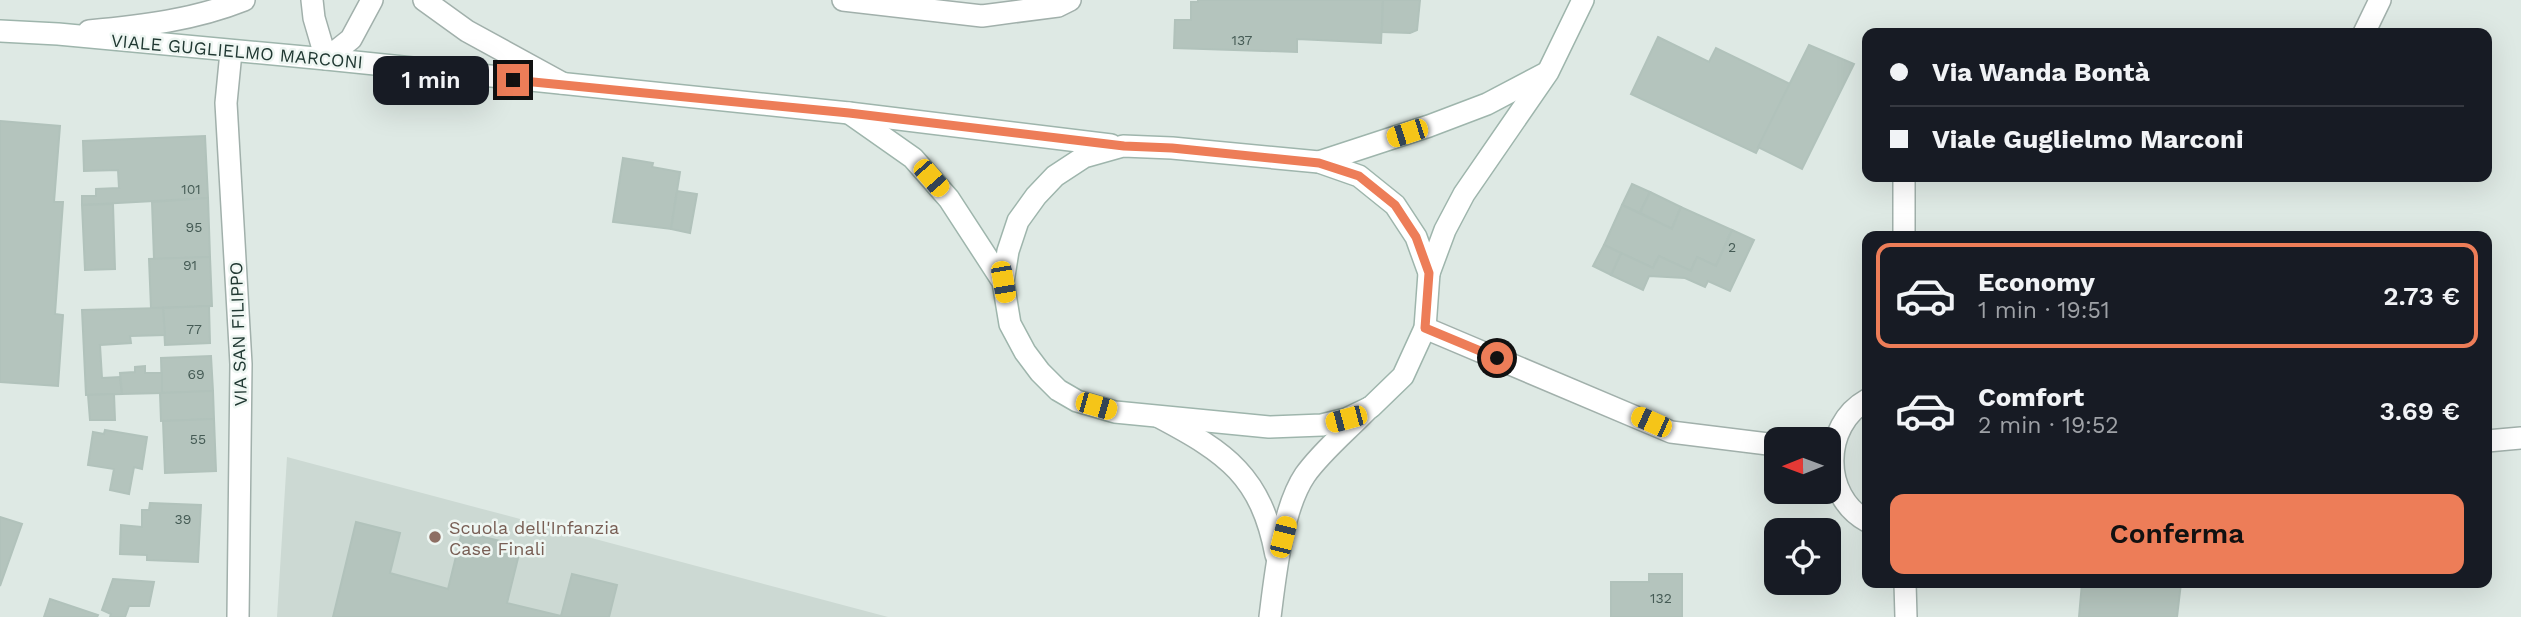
<!DOCTYPE html>
<html lang="it">
<meta charset="utf-8">
<style>
body{margin:0;font-family:"Work Sans",sans-serif;background:#242831;color:#f1f3f6;height:100vh;display:flex;flex-direction:column;font-size:26px;white-space:nowrap}
*{box-sizing:border-box;margin:0}
p{font-size:23px;color:#9ea1a6}
.icon{flex:none;width:38px;height:38px;fill:none;stroke:currentColor;stroke-width:2;stroke-linecap:round;stroke-linejoin:round}
.map{position:relative;flex:1;overflow:hidden}
.side{position:absolute;left:1862px;top:231px;width:630px;height:357px;display:flex;flex-direction:column;background:#171b24;border-radius:14px;box-shadow:0 7px 28px #0002}
.side>*{flex:none}
.banner{position:absolute;left:1862px;top:28px;width:630px;height:154px;border-radius:14px;box-shadow:0 7px 28px #0002;display:grid;align-content:center;height:154px;padding:0 28px;background:#171b24}
.needle{width:46px;rotate:269deg}
.tools{position:absolute;left:1764px;top:427px;display:grid;gap:14px}
.tools a{display:grid;place-items:center;width:77px;height:77px;border-radius:14px;background:#171b24;box-shadow:0 7px 28px #0002;font-size:35px}
.end{position:absolute;width:32px;height:32px;margin:-16px;border:9px solid #ed7d58;background:#111;box-shadow:0 0 0 4px #111}
.from{border-radius:50%}
.bubble{position:absolute;height:49px;border-radius:14px;background:#171b24;box-shadow:0 7px 28px #0002;font-size:23px;font-weight:600;line-height:49px;text-align:center}
.car{position:absolute;width:21px;height:42px;margin:-21px -10px;border-radius:9px;box-shadow:0 0 5px 2px #0007;background:linear-gradient(#f5c518 24%,#345 0 40%,#f5c518 0 76%,#345 0 86%,#f5c518 0)}
.banner b{display:flex;align-items:center;gap:24px;height:66px;font-size:26px}
.banner b+b{border-top:2px solid #363941}
.banner i{width:18px;height:18px;background:#f1f3f6}
ul{padding:12px 0 0;list-style:none}
li{display:flex;align-items:center;gap:21px;height:105px;margin:0 14px 10px;padding:0 14px;border:4px solid transparent;border-radius:14px}
li div{flex:1}
li b{display:block;font-size:26px}
li em{font-style:normal;font-weight:600}
li.current{border-color:#ed7d58}
li>.icon{width:63px;height:63px;stroke-width:1.5}
.button{display:flex;gap:14px;margin-top:auto;padding:14px 28px}
.button a{flex:1;height:80px;border-radius:14px;background:#ed7d58;color:#111;font-size:28px;font-weight:600;line-height:80px;text-align:center}
.map>svg:first-child{display:block}
.built{fill:#ccd9d3}
.building{fill:#b4c4bd;stroke:#b1c2bb;stroke-width:2}
.lines{fill:none;stroke-linecap:round;stroke-linejoin:round}
.minor-casing{stroke:#a1b0ab;stroke-width:24}
.tertiary-casing{stroke:#a1b0ab;stroke-width:24}
.secondary-casing{stroke:#9eb5ac;stroke-width:24}
.minor{stroke:#fff;stroke-width:21}
.tertiary{stroke:#fff;stroke-width:21}
.secondary{stroke:#fff;stroke-width:21}
.route{stroke:#ed7d58;stroke-width:9}
.education-dot{fill:#8d6e63;stroke:#eef6f2;stroke-width:2.5}
.labels{text-anchor:middle;dominant-baseline:central;stroke-width:5;stroke-linejoin:round;paint-order:stroke}
.number-label{font-size:14px;fill:#455b55}
.street-label{font-size:18px;fill:#203832;stroke:#eef6f2}
.education-label{font-size:18px;fill:#785e54;stroke:#eef6f2;text-anchor:start}
</style>
<div class="map">
<svg width="2521" height="617" viewBox="0 0 2521 617">
<rect width="100%" height="100%" fill="#dee9e4"/>
<polygon class="built" points="287,457 888,617 277,617"/>
<g class="building">
<polygon points="1198,0 1383,0 1381,43 1297,39 1297,52 1174,48 1175,20 1191,20 1191,2 1198,2"/>
<polygon points="1383,0 1420,0 1417,30 1410,33 1382,32"/>
<polygon points="1658,37 1709,62 1716,48 1790,84 1756,153 1631,94"/>
<polygon points="1809,45 1854,64 1802,169 1758,147"/>
<polygon points="0,121 60,126 54,202 63,202 55,314 63,315 58,386 0,382"/>
<polygon points="205,136 208,198 82,205 82,196 96,196 96,189 119,188 118,170 84,171 83,141"/>
<polygon points="623,158 653,163 652,167 680,172 671,229 613,222"/>
<polygon points="1632,184 1650,192 1640,213 1622,205"/>
<polygon points="677,191 697,194 690,233 671,229"/>
<polygon points="1650,192 1681,207 1672,229 1640,213"/>
<polygon points="208,198 210,257 154,259 152,202"/>
<polygon points="113,204 115,269 85,270 82,205"/>
<polygon points="1622,205 1672,229 1681,207 1732,230 1716,266 1697,257 1691,271 1659,256 1653,268 1604,245"/>
<polygon points="1732,230 1754,240 1730,291 1708,281 1705,287 1685,278 1649,276 1643,290 1611,275 1621,253 1653,268 1659,256 1691,271 1697,257 1716,266"/>
<polygon points="1604,245 1621,253 1611,275 1593,266"/>
<polygon points="210,257 212,306 151,308 149,259"/>
<polygon points="209,306 210,343 165,345 163,308"/>
<polygon points="163,308 165,335 130,336 131,343 100,345 102,378 120,377 122,394 86,395 82,310"/>
<polygon points="211,356 213,391 162,393 161,358"/>
<polygon points="145,366 145,373 162,373 162,393 122,394 120,373 135,372 135,367"/>
<polygon points="213,391 214,419 161,421 160,393"/>
<polygon points="114,394 115,420 90,420 88,395"/>
<polygon points="214,419 216,471 165,473 163,421"/>
<polygon points="105,430 147,437 142,469 134,467 129,494 110,490 114,469 88,465 93,432 104,434"/>
<polygon points="150,503 201,505 198,562 147,560 147,555 120,554 121,525 142,527 142,510 149,510"/>
<polygon points="0,517 22,524 0,586"/>
<polygon points="356,522 400,533 390,573 448,589 462,532 521,546 507,603 561,616 572,574 617,585 609,617 333,617"/>
<polygon points="1649,574 1682,574 1682,617 1611,617 1611,582 1649,582"/>
<polygon points="113,579 154,582 149,606 129,606 125,617 110,617 111,614 102,610"/>
<polygon points="2082,583 2181,583 2177,617 2079,617"/>
<polygon points="50,599 98,615 97,617 44,617"/>
</g>
<g class="lines">
<g class="minor-casing">
<g id="minor">
<polyline points="312,0 314,18 326,59 351,39 372,0"/>
<polyline points="424,0 467,31 562,83"/>
<polyline points="843,0 982,16 1058,6 1070,0"/>
<path d="M 89,31 C 142,26 194,20 244,0"/>
<polyline points="2364,33 2380,0"/>
<polyline points="231,52 226,103 241,364 238,617"/>
<polyline points="1904,236 1904,177"/>
<polyline points="1425,328 1671,432 1776,445"/>
<path d="M 1867,400 C 1822,425 1821,496 1867,521"/>
<polyline points="2487,441 2521,438"/>
<polyline points="1905,583 1906,617"/>
</g>
</g>
<g class="tertiary-casing">
<g id="tertiary">
<path d="M 1159,417 C 1227,453 1261,476 1276,555"/>
<path d="M 1270,617 C 1275,577 1282,509 1305,475 C 1322,451 1348,430 1369,408"/>
</g>
</g>
<g class="secondary-casing">
<g id="secondary">
<polyline points="0,31 58,34 326,59 849,113 1111,145"/>
<polyline points="849,113 913,158 949,199 1003,282 1010,324 1025,352 1040,372 1058,390 1077,401 1115,412 1269,427 1322,425 1346,419 1371,407 1403,376 1425,328 1429,273 1416,237 1395,205 1359,176 1319,162 1172,148 1123,146 1084,157 1055,176 1036,196 1018,221 1008,251 1003,282"/>
<polyline points="1319,162 1429,126 1487,104 1546,73"/>
<polyline points="1429,273 1445,230 1464,194 1548,72 1583,0"/>
</g>
</g>
<use href="#minor" class="minor"/>
<use href="#tertiary" class="tertiary"/>
<use href="#secondary" class="secondary"/>
</g>
<g class="lines">
<polyline class="route" points="513,80 849,113 1124,146 1172,148 1319,163 1359,176 1395,205 1416,237 1429,273 1425,328 1497,358"/>
</g>
<circle class="education-dot" cx="435" cy="537" r="7"/>
<g class="labels">
<g class="number-label">
<text x="1242" y="40">137</text>
<text x="191" y="189">101</text>
<text x="194" y="227">95</text>
<text x="1732" y="247">2</text>
<text x="190" y="265">91</text>
<text x="194" y="329">77</text>
<text x="196" y="374">69</text>
<text x="198" y="439">55</text>
<text x="183" y="519">39</text>
<text x="1661" y="598">132</text>
</g>
<g class="street-label">
<text transform="translate(237 51) rotate(5)">VIALE GUGLIELMO MARCONI</text>
<text transform="translate(238 334) rotate(-92)">VIA SAN FILIPPO</text>
</g>
<g class="education-label">
<text x="449" y="527">Scuola dell'Infanzia<tspan x="449" dy="21">Case Finali</tspan></text>
</g>
</g>
</svg>
<div class="tools">
<a><svg class="needle" viewBox="-14 -14 28 28"><path d="M0-13l5 13h-10z" fill="#e53935"/><path d="M0 13l5-13h-10z" fill="#9ea1a6"/></svg></a>
<a><svg class="icon" aria-label="locate" viewBox="0 0 24 24"><circle cx="12" cy="12" r="6"/><path d="M12 2v4M12 18v4M2 12h4M18 12h4"/></svg></a>
</div>
<i class="end from" style="left:1497px;top:358px"></i>
<i class="end" style="left:513px;top:80px"></i>
<div class="bubble" style="left:373px;top:56px;width:116px">1 min</div>
<i class="car" style="left:1407px;top:133px;rotate:252deg"></i>
<i class="car" style="left:931px;top:178px;rotate:139deg"></i>
<i class="car" style="left:1003px;top:282px;rotate:170deg"></i>
<i class="car" style="left:1096px;top:406px;rotate:106deg"></i>
<i class="car" style="left:1346px;top:419px;rotate:255deg"></i>
<i class="car" style="left:1651px;top:422px;rotate:294deg"></i>
<i class="car" style="left:1283px;top:537px;rotate:14deg"></i>
<div class="banner">
<b><i class="from"></i>Via Wanda Bontà</b>
<b><i></i>Viale Guglielmo Marconi</b>
</div>
<section class="side">
<ul>
<li class="current"><svg class="icon" aria-label="car" viewBox="0 0 24 24"><path d="M5 17H2v-5l4-1 3-4h7l3 4 3 1v5h-3M9 17h6M6 11h13"/><circle cx="7" cy="17" r="2"/><circle cx="17" cy="17" r="2"/></svg><div><b>Economy</b><p>1 min · 19:51</p></div><em>2.73 €</em></li>
<li><svg class="icon" aria-label="car" viewBox="0 0 24 24"><path d="M5 17H2v-5l4-1 3-4h7l3 4 3 1v5h-3M9 17h6M6 11h13"/><circle cx="7" cy="17" r="2"/><circle cx="17" cy="17" r="2"/></svg><div><b>Comfort</b><p>2 min · 19:52</p></div><em>3.69 €</em></li>
</ul>
<div class="button"><a>Conferma</a></div>
</section>
</div>
